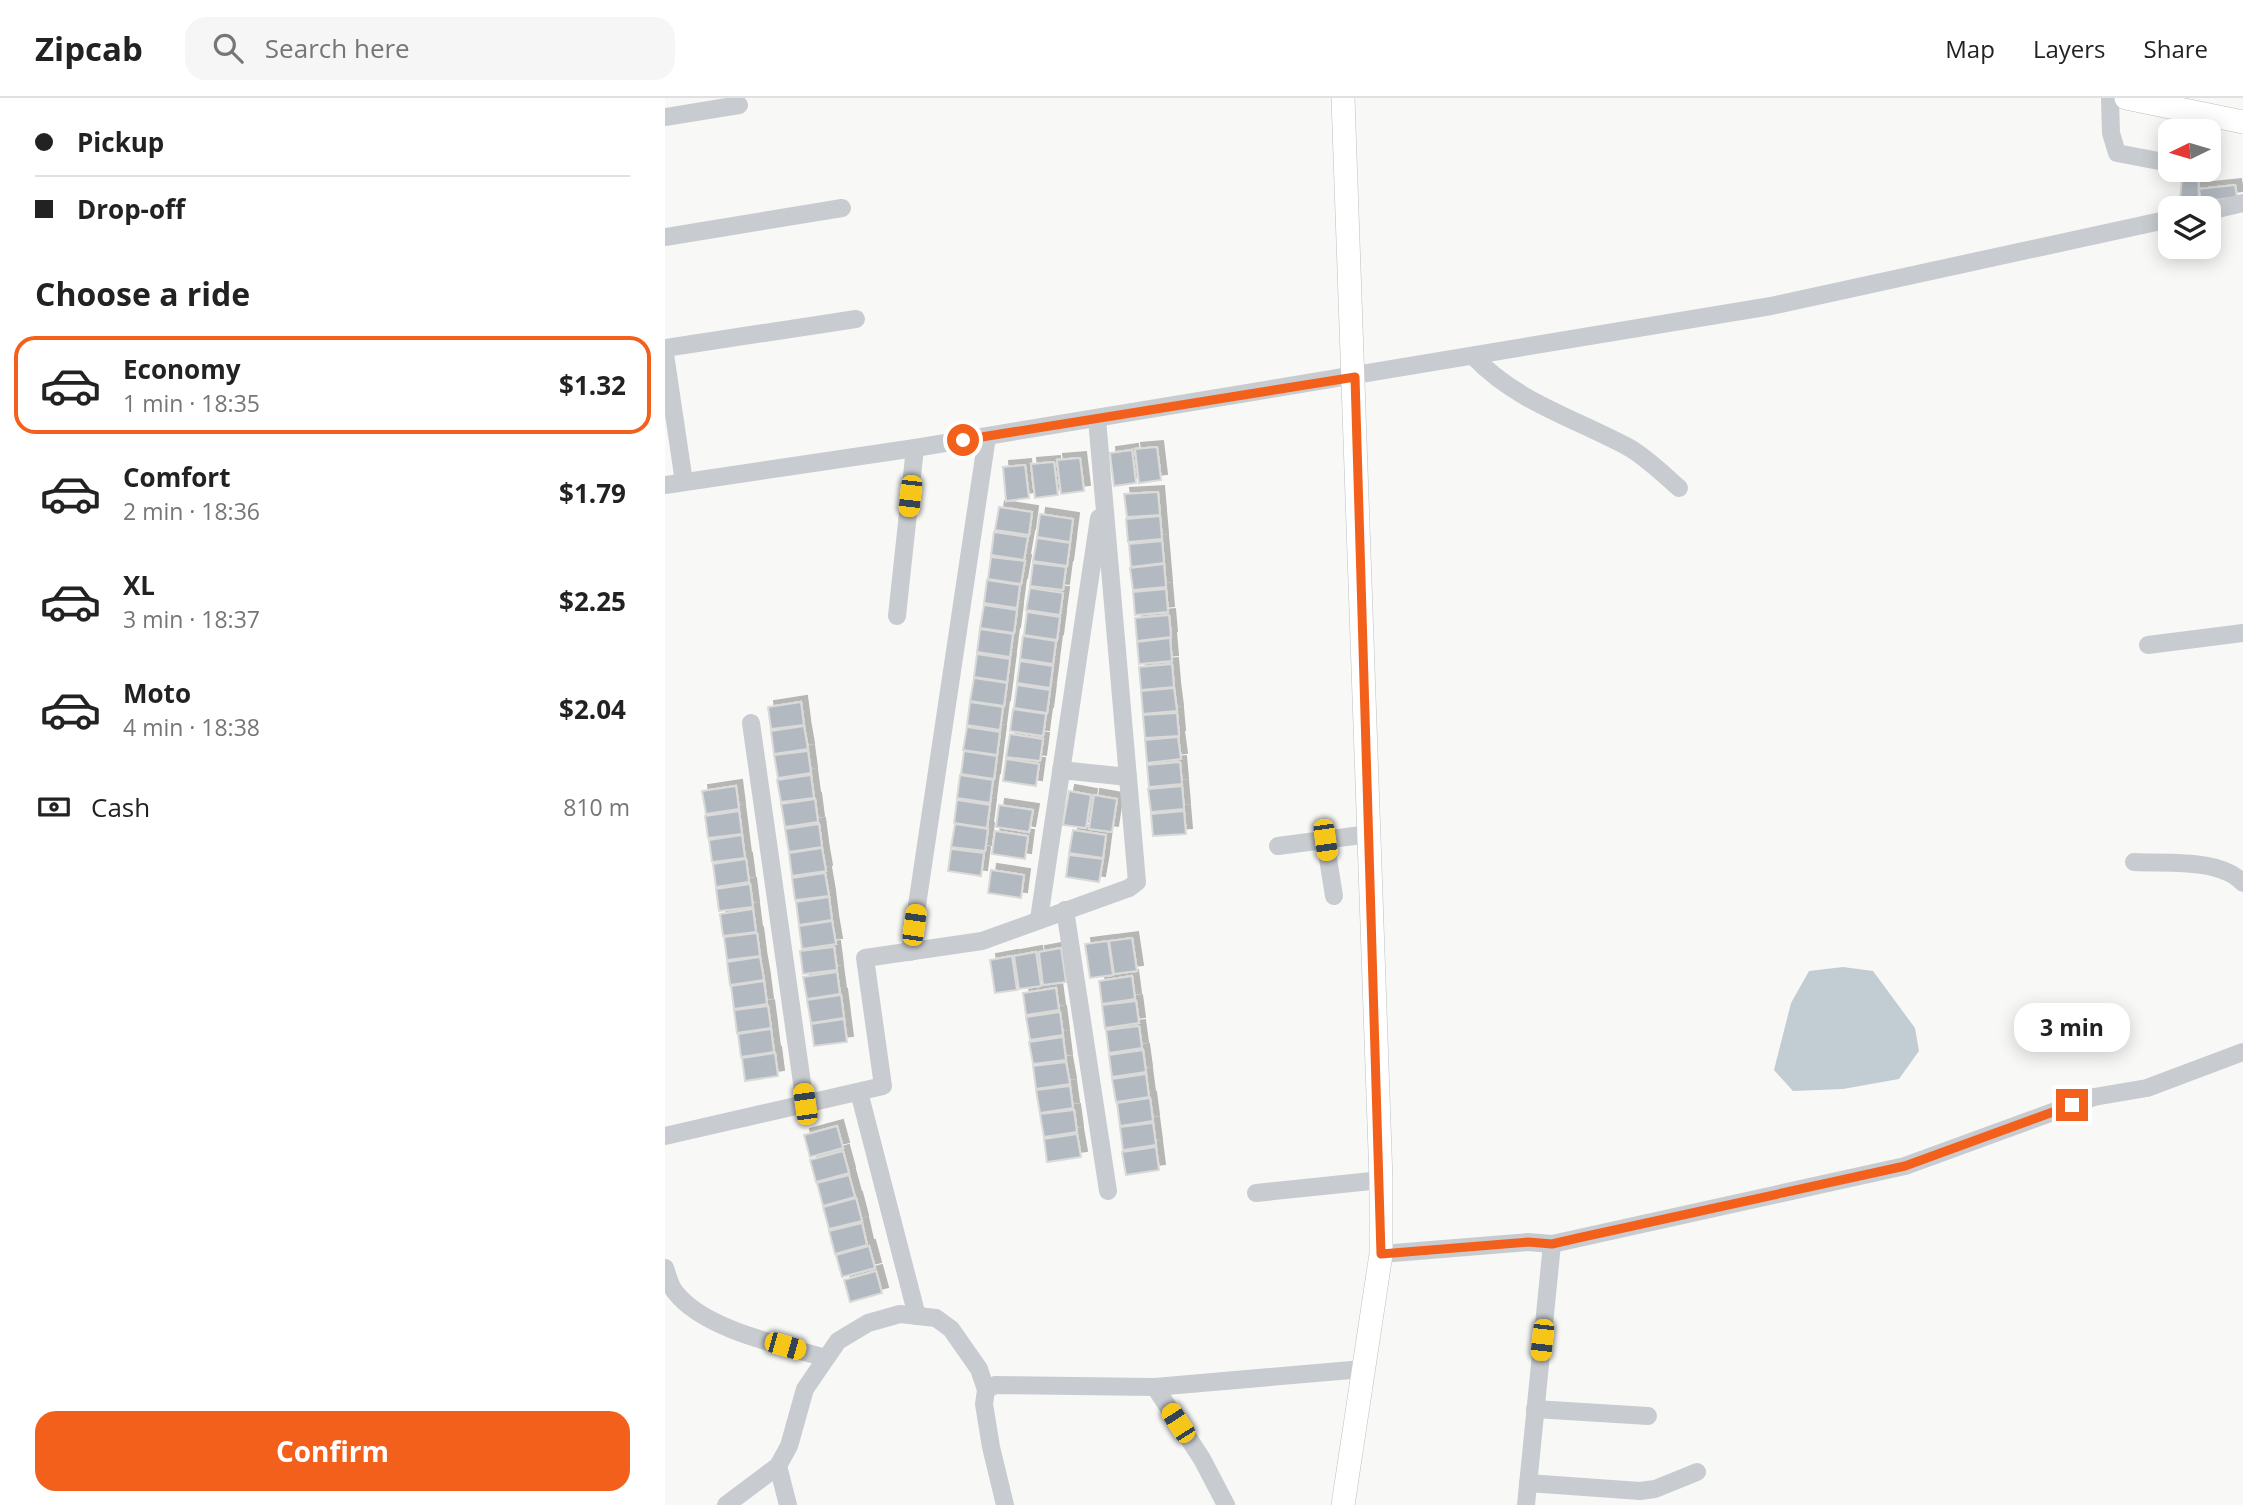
<!DOCTYPE html>
<meta charset="utf-8">
<style>
body{margin:0;font-family:"Open Sans",sans-serif;background:#f6f6f6;color:#222;height:100vh;display:flex;flex-direction:column;font-size:26px;white-space:nowrap}
*{box-sizing:border-box;margin:0}
p{font-size:23px;color:#767676}
.icon{flex:none;width:38px;height:38px;fill:none;stroke:currentColor;stroke-width:2;stroke-linecap:round;stroke-linejoin:round}
.map{position:relative;flex:1;overflow:hidden}
.side{display:flex;flex-direction:column;background:#fff;width:665px}
.side>*{flex:none}
.guide{display:grid;align-content:center;height:154px;padding:0 35px;background:#fff}
.needle{width:46px;rotate:265deg}
.fabs{position:absolute;left:1493px;top:21px;display:grid;gap:14px}
.fabs a{display:grid;place-items:center;width:63px;height:63px;border-radius:14px;background:#fff;box-shadow:0 4px 18px #0003;font-size:35px}
.end{position:absolute;width:32px;height:32px;margin:-16px;border:9px solid #f3601c;background:#fff;box-shadow:0 0 0 4px #fff}
.from{border-radius:50%}
.bubble{position:absolute;height:49px;border-radius:21px;background:#fff;box-shadow:0 4px 18px #0003;font-size:23px;font-weight:700;line-height:49px;text-align:center}
.car{position:absolute;width:21px;height:42px;margin:-21px -10px;border-radius:9px;box-shadow:0 0 5px 2px #0007;background:linear-gradient(#f5c518 24%,#345 0 40%,#f5c518 0 76%,#345 0 86%,#f5c518 0)}
.guide b{display:flex;align-items:center;gap:24px;height:66px;font-size:26px}
.guide b+b{border-top:2px solid #e0e0e0}
.guide i{width:18px;height:18px;background:#222}
ul{padding:0;list-style:none}
li{display:flex;align-items:center;gap:21px;height:98px;margin:0 14px 10px;padding:0 21px;border:4px solid transparent;border-radius:21px}
li div{flex:1}
li b{display:block;font-size:26px}
li em{font-style:normal;font-weight:700}
li.on{border-color:#f3601c}
li>.icon{width:63px;height:63px;stroke-width:1.5}
h2{padding:0 35px;font-size:32px;line-height:84px}
.pay{display:flex;align-items:center;gap:18px;height:77px;padding:0 35px;font-size:26px}
.pay p{margin-inline-start:auto}
.action{display:flex;gap:14px;margin-top:auto;padding:14px 35px}
.action a{flex:1;height:80px;border-radius:21px;background:#f3601c;color:#fff;font-size:28px;font-weight:700;line-height:80px;text-align:center}
header{display:flex;align-items:center;gap:42px;box-sizing:border-box;height:98px;padding:0 35px;background:#fff;border-bottom:2px solid #e0e0e0}
header strong{font-size:33px}
nav{display:flex;gap:38px;margin-inline-start:auto;font-size:24px}
.search{width:490px;height:63px;background:#f6f6f6;display:flex;align-items:center;gap:18px;box-sizing:border-box;padding:0 24px;border-radius:21px;color:#767676;font-size:26px}
main{display:flex;flex:1;min-height:0}
.map>svg:first-child{display:block}
.water{fill:#c2cdd3}
.building{fill:#b2b9c1;stroke:#dadad8;stroke-width:2;filter:url(#shadow)}
.lines{fill:none;stroke-linecap:round;stroke-linejoin:round}
.major-casing{stroke:#bbbfc3;stroke-width:24}
.minor{stroke:#c8ccd0;stroke-width:18}
.major{stroke:#fff;stroke-width:23}
.route{stroke:#f3601c;stroke-width:9}
</style>
<header>
<strong>Zipcab</strong>
<div class="search"><svg class="icon" aria-label="search" viewBox="0 0 24 24"><circle cx="10" cy="10" r="6"/><path d="M15 15l6 6"/></svg>Search here</div>
<nav><a>Map</a><a>Layers</a><a>Share</a></nav>
</header>
<main>
<section class="side">
<div class="guide">
<b><i class="from"></i>Pickup</b>
<b><i></i>Drop-off</b>
</div>
<h2>Choose a ride</h2>
<ul>
<li class="on"><svg class="icon" aria-label="car" viewBox="0 0 24 24"><path d="M5 17H2v-5l4-1 3-4h7l3 4 3 1v5h-3M9 17h6M6 11h13"/><circle cx="7" cy="17" r="2"/><circle cx="17" cy="17" r="2"/></svg><div><b>Economy</b><p>1 min · 18:35</p></div><em>$1.32</em></li>
<li><svg class="icon" aria-label="car" viewBox="0 0 24 24"><path d="M5 17H2v-5l4-1 3-4h7l3 4 3 1v5h-3M9 17h6M6 11h13"/><circle cx="7" cy="17" r="2"/><circle cx="17" cy="17" r="2"/></svg><div><b>Comfort</b><p>2 min · 18:36</p></div><em>$1.79</em></li>
<li><svg class="icon" aria-label="car" viewBox="0 0 24 24"><path d="M5 17H2v-5l4-1 3-4h7l3 4 3 1v5h-3M9 17h6M6 11h13"/><circle cx="7" cy="17" r="2"/><circle cx="17" cy="17" r="2"/></svg><div><b>XL</b><p>3 min · 18:37</p></div><em>$2.25</em></li>
<li><svg class="icon" aria-label="car" viewBox="0 0 24 24"><path d="M5 17H2v-5l4-1 3-4h7l3 4 3 1v5h-3M9 17h6M6 11h13"/><circle cx="7" cy="17" r="2"/><circle cx="17" cy="17" r="2"/></svg><div><b>Moto</b><p>4 min · 18:38</p></div><em>$2.04</em></li>
</ul>
<div class="pay"><svg class="icon" aria-label="cash" viewBox="0 0 24 24"><path d="M3 7h18v10H3z"/><circle cx="12" cy="12" r="2"/></svg>Cash<p>810 m</p></div>
<div class="action"><a>Confirm</a></div>
</section>
<div class="map">
<svg width="1578" height="1407" viewBox="0 0 1578 1407">
<defs>
<filter id="shadow"><feDropShadow dx="6" dy="-6" stdDeviation="0" flood-color="#0004"/></filter>
</defs>
<rect width="100%" height="100%" fill="#f8f9f6"/>
<polygon class="water" points="1178,869 1208,873 1250,930 1254,953 1234,981 1178,991 1128,993 1109,972 1126,905 1144,873"/>
<g class="building">
<polygon points="1518,72 1533,72 1534,100 1515,102"/>
<polygon points="1570,87 1572,99 1536,104 1534,91"/>
<polygon points="492,349 496,382 474,385 470,351"/>
<polygon points="467,352 471,385 449,388 445,355"/>
<polygon points="415,360 419,393 396,396 392,362"/>
<polygon points="389,364 393,397 370,400 366,366"/>
<polygon points="360,367 364,400 341,403 338,369"/>
<polygon points="493,394 495,417 462,419 459,396"/>
<polygon points="334,409 367,414 364,437 330,432"/>
<polygon points="375,416 408,421 405,444 372,439"/>
<polygon points="495,418 497,441 463,444 461,421"/>
<polygon points="329,434 363,439 359,462 326,457"/>
<polygon points="372,440 405,445 402,468 368,463"/>
<polygon points="497,443 499,465 466,469 464,446"/>
<polygon points="326,459 360,463 356,486 323,481"/>
<polygon points="368,465 401,469 398,492 365,488"/>
<polygon points="499,466 501,489 468,492 465,470"/>
<polygon points="322,482 355,487 352,510 319,505"/>
<polygon points="365,490 398,495 395,517 361,512"/>
<polygon points="501,491 503,514 470,517 468,494"/>
<polygon points="319,507 352,512 349,535 315,530"/>
<polygon points="362,514 395,519 392,542 359,537"/>
<polygon points="504,517 506,539 472,543 470,520"/>
<polygon points="315,531 348,536 345,559 312,554"/>
<polygon points="358,538 391,543 388,566 355,561"/>
<polygon points="505,540 507,563 474,566 472,544"/>
<polygon points="312,556 345,561 342,584 309,579"/>
<polygon points="355,563 388,568 385,590 352,585"/>
<polygon points="507,566 509,589 476,592 474,569"/>
<polygon points="309,580 342,585 339,608 305,603"/>
<polygon points="352,587 385,592 382,615 349,610"/>
<polygon points="509,590 512,613 478,616 476,593"/>
<polygon points="136,604 139,627 106,631 103,609"/>
<polygon points="305,604 338,609 335,632 302,627"/>
<polygon points="348,611 381,616 378,638 345,633"/>
<polygon points="512,615 514,638 480,640 478,617"/>
<polygon points="139,628 143,651 109,656 106,633"/>
<polygon points="302,629 335,634 332,657 298,652"/>
<polygon points="345,636 378,641 375,663 341,659"/>
<polygon points="513,639 516,661 482,665 480,642"/>
<polygon points="143,653 146,675 113,680 109,657"/>
<polygon points="299,653 332,658 329,681 296,676"/>
<polygon points="341,661 374,666 371,688 338,683"/>
<polygon points="515,664 517,686 484,689 482,667"/>
<polygon points="146,677 149,700 116,704 112,682"/>
<polygon points="295,677 328,682 325,705 292,700"/>
<polygon points="71,688 74,711 41,716 37,693"/>
<polygon points="517,688 519,711 486,714 483,691"/>
<polygon points="404,693 426,697 421,730 398,727"/>
<polygon points="429,697 452,701 447,734 424,731"/>
<polygon points="150,701 153,724 120,729 116,706"/>
<polygon points="292,702 325,707 322,730 289,725"/>
<polygon points="334,707 368,712 364,734 331,729"/>
<polygon points="74,713 77,736 43,740 40,718"/>
<polygon points="519,713 521,736 488,738 486,716"/>
<polygon points="154,726 157,749 124,754 120,731"/>
<polygon points="290,726 323,731 320,753 286,749"/>
<polygon points="408,732 441,737 438,760 404,755"/>
<polygon points="330,733 363,738 360,761 327,756"/>
<polygon points="77,737 80,760 47,764 44,742"/>
<polygon points="157,750 161,773 127,778 124,755"/>
<polygon points="286,751 319,755 316,778 283,773"/>
<polygon points="404,757 438,761 434,784 401,779"/>
<polygon points="81,761 84,784 51,789 48,766"/>
<polygon points="326,772 359,777 356,800 323,795"/>
<polygon points="160,775 164,798 130,802 127,780"/>
<polygon points="85,786 88,809 54,813 51,791"/>
<polygon points="164,799 167,822 134,827 131,804"/>
<polygon points="88,811 91,834 58,838 55,816"/>
<polygon points="167,823 171,846 137,851 134,828"/>
<polygon points="92,835 95,858 62,862 59,839"/>
<polygon points="467,840 472,873 449,876 444,843"/>
<polygon points="443,843 448,877 425,880 420,846"/>
<polygon points="169,849 172,872 138,876 135,853"/>
<polygon points="396,850 401,884 378,887 374,854"/>
<polygon points="371,854 376,888 354,891 349,858"/>
<polygon points="347,858 352,892 330,895 325,862"/>
<polygon points="95,859 99,882 65,887 62,864"/>
<polygon points="172,874 175,896 142,901 138,879"/>
<polygon points="467,878 470,901 437,906 434,883"/>
<polygon points="99,883 102,906 69,911 66,888"/>
<polygon points="391,890 394,912 361,917 358,895"/>
<polygon points="176,897 179,920 146,925 142,902"/>
<polygon points="471,903 474,925 440,930 437,907"/>
<polygon points="103,908 106,930 72,935 69,912"/>
<polygon points="395,914 398,937 365,942 361,919"/>
<polygon points="179,921 182,944 149,948 146,926"/>
<polygon points="474,928 477,950 444,955 441,932"/>
<polygon points="106,931 109,954 76,959 73,936"/>
<polygon points="398,939 401,962 368,966 364,944"/>
<polygon points="478,952 481,974 447,979 444,957"/>
<polygon points="110,955 113,978 80,983 77,960"/>
<polygon points="401,964 405,986 371,991 368,968"/>
<polygon points="481,976 484,999 451,1004 447,981"/>
<polygon points="405,988 408,1010 375,1015 371,992"/>
<polygon points="485,1000 488,1023 455,1028 452,1005"/>
<polygon points="409,1012 412,1034 379,1039 375,1016"/>
<polygon points="488,1025 491,1047 458,1052 455,1029"/>
<polygon points="172,1028 178,1050 145,1059 139,1037"/>
<polygon points="412,1036 416,1059 382,1064 379,1041"/>
<polygon points="491,1049 494,1072 461,1077 457,1054"/>
<polygon points="178,1053 184,1075 151,1084 145,1062"/>
<polygon points="184,1077 190,1099 158,1108 152,1085"/>
<polygon points="191,1100 197,1123 164,1131 158,1109"/>
<polygon points="197,1125 202,1147 170,1156 164,1133"/>
<polygon points="204,1148 210,1170 177,1179 171,1157"/>
<polygon points="211,1173 217,1195 185,1204 179,1182"/>
</g>
<g class="lines">
<g class="major-casing">
<g id="major">
<polyline points="678,0 716,1082 716,1156 678,1407"/>
<polyline points="1461,0 1578,24"/>
</g>
</g>
<g class="minor">
<polyline points="1445,0 1446,35 1452,55 1499,64 1505,62"/>
<polyline points="0,19 74,7"/>
<polyline points="1530,33 1535,17"/>
<polyline points="1544,113 1578,105"/>
<polyline points="0,139 177,110"/>
<polyline points="0,250 191,221"/>
<polyline points="0,256 19,384"/>
<path d="M 809,259 C 852,304 909,320 963,349 C 981,359 998,376 1014,390"/>
<polyline points="0,387 250,350 1106,208 1505,121"/>
<polyline points="232,518 250,350"/>
<polyline points="1483,547 1578,535"/>
<polyline points="86,625 140,1006"/>
<polyline points="396,672 463,679"/>
<polyline points="660,742 669,798"/>
<polyline points="613,748 704,736"/>
<path d="M 1469,764 C 1501,766 1555,760 1578,785"/>
<polyline points="400,812 443,1093"/>
<polyline points="374,821 434,420"/>
<polyline points="245,854 322,339"/>
<polyline points="194,994 252,1218"/>
<polyline points="0,1038 218,988 200,860 317,843 464,790 472,784 432,321"/>
<polyline points="591,1095 716,1082"/>
<polyline points="716,1156 863,1144 887,1146 1240,1068 1429,999 1482,990 1578,954"/>
<path d="M 0,1170 C 3,1178 5,1189 11,1195 C 40,1232 117,1247 161,1260"/>
<polyline points="490,1289 537,1361 561,1407"/>
<polyline points="321,1292 330,1287 490,1289 698,1271"/>
<polyline points="870,1311 983,1318"/>
<polyline points="113,1368 123,1407"/>
<polyline points="863,1385 975,1393 990,1391 1032,1374"/>
<polyline points="61,1407 113,1368 124,1348 140,1291 173,1243 203,1225 235,1216 271,1220 286,1231 314,1271 321,1292 319,1306 326,1349 340,1407"/>
<polyline points="861,1407 887,1146"/>
</g>
<use href="#major" class="major"/>
</g>
<g class="lines">
<polyline class="route" points="298,342 690,279 716,1156 863,1144 887,1146 913,1140 1240,1068 1407,1007"/>
</g>
</svg>
<div class="fabs">
<a><svg class="needle" viewBox="-14 -14 28 28"><path d="M0-13l5 13h-10z" fill="#e53935"/><path d="M0 13l5-13h-10z" fill="#767676"/></svg></a>
<a><svg class="icon" aria-label="layers" viewBox="0 0 24 24"><path d="M12 4l9 5-9 5-9-5zM3 14l9 5 9-5"/></svg></a>
</div>
<i class="end from" style="left:298px;top:342px"></i>
<i class="end" style="left:1407px;top:1007px"></i>
<div class="bubble" style="left:1349px;top:905px;width:116px">3 min</div>
<i class="car" style="left:245px;top:398px;rotate:186deg"></i>
<i class="car" style="left:660px;top:742px;rotate:172deg"></i>
<i class="car" style="left:249px;top:827px;rotate:8deg"></i>
<i class="car" style="left:140px;top:1006px;rotate:352deg"></i>
<i class="car" style="left:877px;top:1242px;rotate:186deg"></i>
<i class="car" style="left:120px;top:1248px;rotate:106deg"></i>
<i class="car" style="left:513px;top:1325px;rotate:327deg"></i>
</div>
</main>
